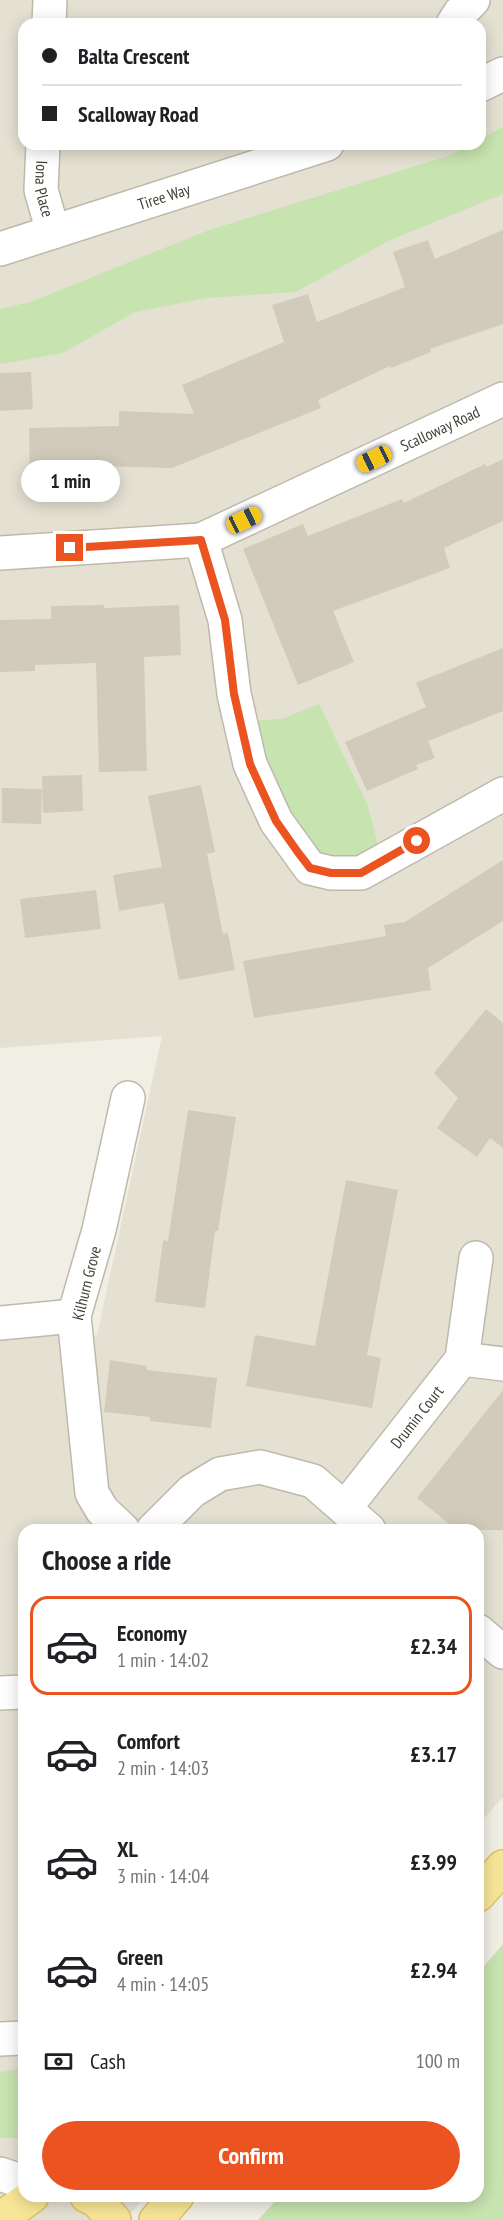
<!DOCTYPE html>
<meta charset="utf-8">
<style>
body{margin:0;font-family:"PT Sans Narrow",sans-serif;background:#f6f6f6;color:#202124;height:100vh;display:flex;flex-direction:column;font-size:22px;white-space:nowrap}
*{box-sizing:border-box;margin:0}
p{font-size:20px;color:#757577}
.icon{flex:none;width:33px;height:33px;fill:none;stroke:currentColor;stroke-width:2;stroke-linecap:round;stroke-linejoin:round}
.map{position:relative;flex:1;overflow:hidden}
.sheet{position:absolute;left:18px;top:1524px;width:466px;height:678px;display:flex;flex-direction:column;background:#fff;border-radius:18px;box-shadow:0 3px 15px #0003}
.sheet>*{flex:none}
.banner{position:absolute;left:18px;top:18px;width:468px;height:132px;border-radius:18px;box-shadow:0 3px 15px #0003;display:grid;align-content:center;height:132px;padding:0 24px;background:#fff}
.end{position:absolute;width:27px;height:27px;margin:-14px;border:8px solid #eb5321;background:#fff;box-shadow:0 0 0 3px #fff}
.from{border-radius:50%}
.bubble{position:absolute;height:42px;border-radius:21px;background:#fff;box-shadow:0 3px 15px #0003;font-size:20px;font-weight:800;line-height:42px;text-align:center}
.car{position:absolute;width:18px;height:36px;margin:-18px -9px;border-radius:8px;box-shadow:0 0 4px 2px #0007;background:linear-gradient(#f5c518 24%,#345 0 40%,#f5c518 0 76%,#345 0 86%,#f5c518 0)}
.banner b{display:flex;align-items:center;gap:21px;height:57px;font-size:22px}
.banner b+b{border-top:2px solid #e0e0e0}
.banner i{width:15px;height:15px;background:#202124}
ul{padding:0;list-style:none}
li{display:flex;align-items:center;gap:18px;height:99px;margin:0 12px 9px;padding:0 12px;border:3px solid transparent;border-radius:18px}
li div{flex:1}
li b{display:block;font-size:22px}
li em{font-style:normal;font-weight:800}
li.current{border-color:#eb5321}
li>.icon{width:54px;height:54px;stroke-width:1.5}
h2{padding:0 24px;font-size:27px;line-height:72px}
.pay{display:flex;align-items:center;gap:15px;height:66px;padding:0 24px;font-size:22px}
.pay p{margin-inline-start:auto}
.cta{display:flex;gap:12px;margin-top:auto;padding:12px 24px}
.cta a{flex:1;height:69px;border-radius:36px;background:#eb5321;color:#fff;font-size:24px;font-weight:800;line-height:69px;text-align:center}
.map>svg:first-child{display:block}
.residential{fill:#e4e1d3;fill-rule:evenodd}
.green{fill:#c7e3af}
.building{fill:#d2cbbb}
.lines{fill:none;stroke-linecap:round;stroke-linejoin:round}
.minor-casing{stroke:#beb9ab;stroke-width:36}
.major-casing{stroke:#dac369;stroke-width:36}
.minor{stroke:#fff;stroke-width:33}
.major{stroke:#f7e597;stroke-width:33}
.route{stroke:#eb5321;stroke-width:8}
.labels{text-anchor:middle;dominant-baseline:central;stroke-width:4.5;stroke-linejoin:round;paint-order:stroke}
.street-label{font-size:16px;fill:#423e35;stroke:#fff}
</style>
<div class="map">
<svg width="503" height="2220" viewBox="0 0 503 2220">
<rect width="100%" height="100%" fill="#f1eee4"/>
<path class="residential" d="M 0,0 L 503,0 L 503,1797 L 479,1824 L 478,1530 L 24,1530 L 24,2196 L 146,2196 L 125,2220 L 0,2220 L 0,1336 L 97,1335 L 162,1036 L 0,1048 ZM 24,24 L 480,24 L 480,144 L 24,144 Z"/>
<g class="green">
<polygon points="503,127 503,194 390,240 296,292 207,298 135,312 63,353 0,364 0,309 30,302 209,230 448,156 471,144 480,144 480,139"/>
<polygon points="319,704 368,806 381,857 314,863 244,721 282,719"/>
<polygon points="503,1944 503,2220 258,2220 280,2196 478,2196 479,1972"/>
<polygon points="24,2068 24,2138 0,2138 0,2072"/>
</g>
<g class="building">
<polygon points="503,230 503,324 430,349 431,352 391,368 390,366 318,400 321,408 172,468 95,466 96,475 30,477 29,428 119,426 119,411 194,414 182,385 284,342 272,305 308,294 317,322 405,287 393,252 428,240 435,259"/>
<polygon points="31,372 33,409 0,411 0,373"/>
<polygon points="503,459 503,521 444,548 450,568 333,611 354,662 298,685 243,549 303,524 308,536 402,499 404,503 485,464 487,467"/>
<polygon points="104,605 104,608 179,605 181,655 144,657 147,771 99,772 96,663 35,665 35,671 0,672 0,620 51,619 51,606"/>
<polygon points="503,648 503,711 428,741 435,758 416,765 418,769 367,791 345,742 426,707 416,683"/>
<polygon points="82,775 83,811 43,813 42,776"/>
<polygon points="201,785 215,852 207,854 223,934 228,933 235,970 179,980 164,903 119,911 113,875 162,867 148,796"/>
<polygon points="2,788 42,789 41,824 2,823"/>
<polygon points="503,860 503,921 428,968 431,990 254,1018 243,961 386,936 384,925 405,922"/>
<polygon points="96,890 101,929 25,938 20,899"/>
<polygon points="486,1009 503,1023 503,1148 490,1138 477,1157 437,1128 458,1098 434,1073"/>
<polygon points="188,1110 236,1117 218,1231 215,1231 205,1308 155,1302 163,1240 168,1241"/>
<polygon points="346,1180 398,1190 367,1355 381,1358 372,1408 246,1386 255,1335 315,1346"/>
<polygon points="110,1360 147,1366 147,1370 217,1378 211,1428 150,1421 150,1417 104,1412"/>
<polygon points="503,1390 503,1530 457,1530 417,1498"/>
</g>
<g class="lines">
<g class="minor-casing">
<g id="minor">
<polyline points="49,24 50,0"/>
<polyline points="453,24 460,13 473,0"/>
<polyline points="480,85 503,74"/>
<path id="s1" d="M 43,144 L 41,190 L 53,232"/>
<path id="s2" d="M 0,249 L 327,144"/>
<polyline points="201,540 225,620 234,694 250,764 276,821 310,868 331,873 361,873 503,794"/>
<path id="s3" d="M 0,553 L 201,540 L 503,399"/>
<polyline points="0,1323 74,1316"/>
<polyline points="462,1359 476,1258"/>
<path id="s4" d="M 345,1508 L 462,1359 L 503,1364"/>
<polyline points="123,1530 102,1510 92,1493 74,1316 99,1230 128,1098"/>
<polyline points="153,1530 192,1491 220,1474 260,1467 313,1481 369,1530"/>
<polyline points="478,1631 503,1652"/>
<polyline points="0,1693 24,1692"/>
<polyline points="0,2039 24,2038"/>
<polyline points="0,2174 24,2182"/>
</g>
</g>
<g class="major-casing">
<g id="major">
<polyline points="478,1895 503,1867"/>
<polyline points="87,2196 96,2200 114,2220"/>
<polyline points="6,2220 10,2212 32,2196"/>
<polyline points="156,2220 177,2196"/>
</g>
</g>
<use href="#minor" class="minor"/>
<use href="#major" class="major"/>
</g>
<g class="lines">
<polyline class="route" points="70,548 201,540 225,620 234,694 250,764 276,821 297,851 310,868 331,873 361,873 417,841"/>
</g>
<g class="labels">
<g class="street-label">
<text stroke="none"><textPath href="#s1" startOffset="45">Iona Place</textPath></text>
<text stroke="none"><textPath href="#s2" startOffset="172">Tiree Way</textPath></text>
<text stroke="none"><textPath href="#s3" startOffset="465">Scalloway Road</textPath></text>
<text transform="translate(86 1283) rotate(-76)">Kilhurn Grove</text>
<text stroke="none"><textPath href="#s4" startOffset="116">Drumin Court</textPath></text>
</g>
</g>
</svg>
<i class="end from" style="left:417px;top:841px"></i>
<i class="end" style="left:70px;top:548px"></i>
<div class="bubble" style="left:21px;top:460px;width:99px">1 min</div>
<i class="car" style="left:374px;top:459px;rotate:245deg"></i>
<i class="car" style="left:244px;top:520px;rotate:65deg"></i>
<div class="banner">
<b><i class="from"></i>Balta Crescent</b>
<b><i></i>Scalloway Road</b>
</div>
<section class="sheet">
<h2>Choose a ride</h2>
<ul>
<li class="current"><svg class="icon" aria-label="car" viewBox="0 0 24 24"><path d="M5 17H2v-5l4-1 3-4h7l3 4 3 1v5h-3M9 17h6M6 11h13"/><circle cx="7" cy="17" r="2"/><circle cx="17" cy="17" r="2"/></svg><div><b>Economy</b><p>1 min · 14:02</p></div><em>£2.34</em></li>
<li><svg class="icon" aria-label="car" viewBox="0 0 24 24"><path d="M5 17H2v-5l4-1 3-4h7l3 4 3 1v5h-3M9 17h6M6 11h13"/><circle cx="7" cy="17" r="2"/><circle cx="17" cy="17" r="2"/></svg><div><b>Comfort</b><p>2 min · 14:03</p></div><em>£3.17</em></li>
<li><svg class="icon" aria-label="car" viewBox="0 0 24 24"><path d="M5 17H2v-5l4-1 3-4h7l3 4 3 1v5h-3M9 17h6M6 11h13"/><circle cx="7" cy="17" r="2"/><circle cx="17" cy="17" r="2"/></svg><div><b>XL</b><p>3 min · 14:04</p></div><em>£3.99</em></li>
<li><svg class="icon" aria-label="car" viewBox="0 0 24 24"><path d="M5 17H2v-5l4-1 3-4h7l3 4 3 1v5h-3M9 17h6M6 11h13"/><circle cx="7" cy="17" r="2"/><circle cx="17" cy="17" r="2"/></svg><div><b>Green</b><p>4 min · 14:05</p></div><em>£2.94</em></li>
</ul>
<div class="pay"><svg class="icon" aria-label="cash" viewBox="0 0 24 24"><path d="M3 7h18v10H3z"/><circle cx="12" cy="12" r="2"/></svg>Cash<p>100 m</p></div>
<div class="cta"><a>Confirm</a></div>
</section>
</div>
